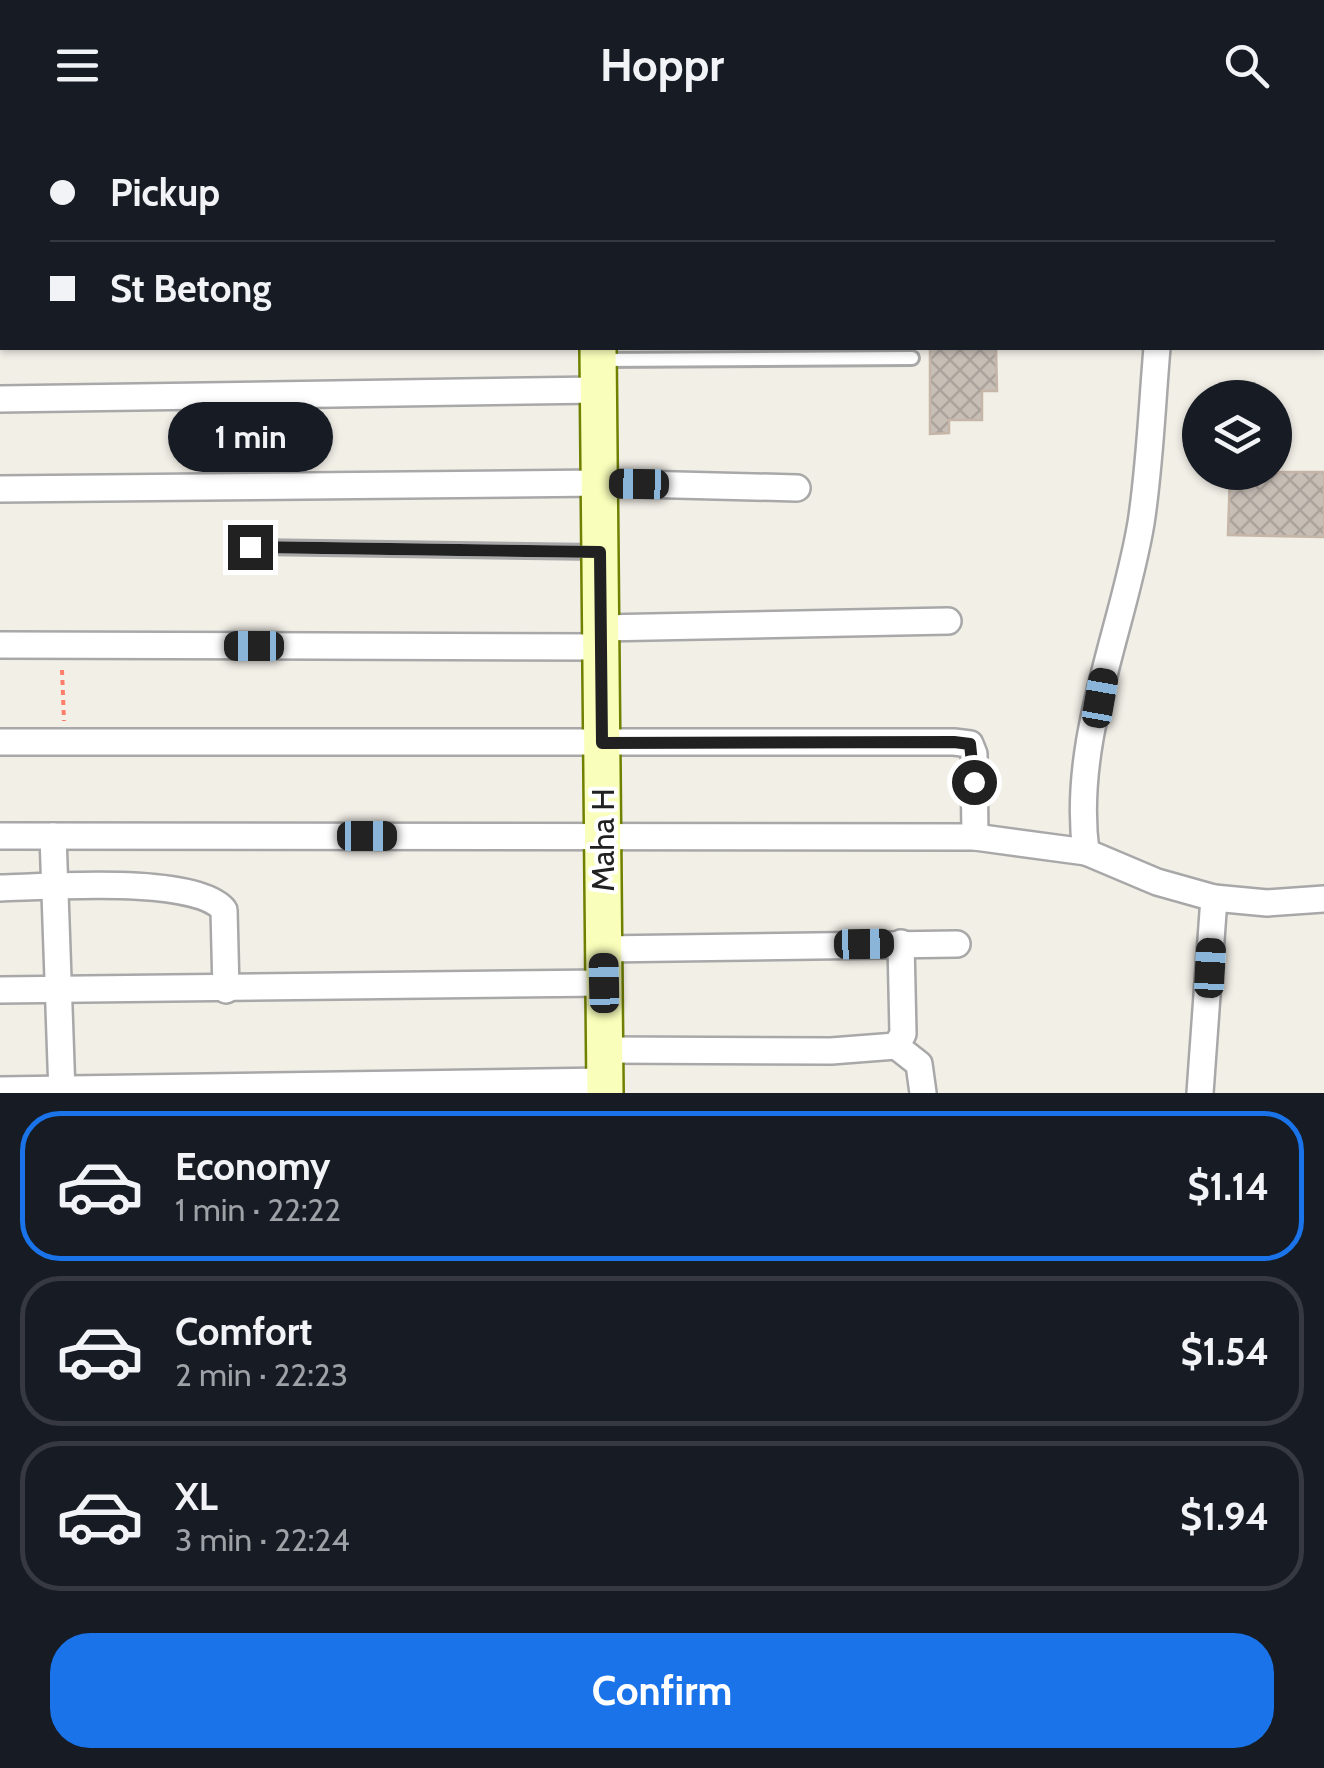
<!DOCTYPE html>
<meta charset="utf-8">
<style>
body{margin:0;font-family:Cabin,sans-serif;background:#242831;color:#f1f3f6;height:100vh;display:flex;flex-direction:column;font-size:38px;white-space:nowrap}
*{box-sizing:border-box;margin:0}
p{font-size:32px;color:#9ea1a6}
.icon{flex:none;width:55px;height:55px;fill:none;stroke:currentColor;stroke-width:2;stroke-linecap:round;stroke-linejoin:round}
.map{position:relative;height:963px;overflow:hidden}
.details{display:flex;flex-direction:column;background:#171b24;flex:1}
.details>*{flex:none}
.guide{position:absolute;left:0px;top:0px;width:1325px;height:220px;box-shadow:0 2px 8px #0004;display:grid;align-content:center;height:220px;padding:0 50px;background:#171b24}
.tools{position:absolute;left:1182px;top:250px;display:grid;gap:20px}
.tools a{display:grid;place-items:center;width:110px;height:110px;border-radius:50%;background:#171b24;box-shadow:0 2px 8px #0004;font-size:50px}
.end{position:absolute;width:45px;height:45px;margin:-22px;border:12px solid #212121;background:#fff;box-shadow:0 0 0 5px #fff}
.from{border-radius:50%}
.bubble{position:absolute;height:70px;border-radius:35px;background:#171b24;box-shadow:0 2px 8px #0004;font-size:32px;font-weight:700;line-height:70px;text-align:center}
.car{position:absolute;width:30px;height:60px;margin:-30px -15px;border-radius:12px;box-shadow:0 0 8px 2px #0007;background:linear-gradient(#222 24%,#8ab4d8 0 40%,#222 0 76%,#8ab4d8 0 86%,#222 0)}
.guide b{display:flex;align-items:center;gap:35px;height:95px;font-size:38px}
.guide b+b{border-top:2px solid #363941}
.guide i{width:25px;height:25px;background:#f1f3f6}
ul{padding:18px 0 0;list-style:none}
li{display:flex;align-items:center;gap:30px;height:150px;margin:0 20px 15px;padding:0 30px;border:5px solid #363941;border-radius:40px}
li div{flex:1}
li b{display:block;font-size:38px}
li em{font-style:normal;font-weight:700}
li.selected{border-color:#1a73e8}
li>.icon{width:90px;height:90px;stroke-width:1.5}
.primary-button{display:flex;gap:20px;margin-top:auto;padding:20px 50px}
.primary-button a{flex:1;height:115px;border-radius:40px;background:#1a73e8;color:#fff;font-size:40px;font-weight:700;line-height:115px;text-align:center}
header{display:flex;justify-content:space-between;align-items:center;height:130px;padding:0 50px;background:#171b24;font-size:45px;font-weight:700}
.map>svg:first-child{display:block}
.building{fill:url(#building-cross-hatch);stroke:#c5b6a8;stroke-width:2.5}
.lines{fill:none;stroke-linecap:round;stroke-linejoin:round}
.lane-casing{stroke:#a8a8a8;stroke-width:18}
.street-casing{stroke:#a8a8a8;stroke-width:30}
.secondary-casing{stroke:#708000;stroke-width:40}
.path{stroke:#ff7e6b;stroke-width:4;stroke-dasharray:5 5;stroke-linecap:butt}
.lane{stroke:#fff;stroke-width:12}
.street{stroke:#fff;stroke-width:25}
.secondary{stroke:#f9feba;stroke-width:35}
.route{stroke:#212121;stroke-width:12}
.labels{text-anchor:middle;dominant-baseline:central;stroke-width:8;stroke-linejoin:round;paint-order:stroke}
.street-label{font-size:32px;fill:#212121;stroke:#fff}
</style>
<header><svg class="icon" aria-label="menu" viewBox="0 0 24 24"><path d="M4 6h16M4 12h16M4 18h16"/></svg>Hoppr<svg class="icon" aria-label="search" viewBox="0 0 24 24"><circle cx="10" cy="10" r="6"/><path d="M15 15l6 6"/></svg></header>
<div class="map">
<svg width="1324" height="963" viewBox="0 0 1324 963">
<defs>
<pattern id="building-cross-hatch" width="8" height="8" patternUnits="userSpaceOnUse" patternTransform="scale(2.5)"><rect width="8" height="8" fill="#c7beb6"/><path d="M0 0l8 8M0 8l8-8" fill="none" stroke="#aba39c"/></pattern>
</defs>
<rect width="100%" height="100%" fill="#f2efe7"/>
<g class="building">
<polygon points="0,0 45,2 2,2 0,196"/>
<polygon points="256,0 344,0 256,2"/>
<rect x="348" y="0" width="90" height="2"/>
<polygon points="930,218 996,218 997,261 982,261 982,290 949,290 949,303 930,304"/>
<polygon points="1230,342 1324,342 1324,407 1228,405"/>
</g>
<g class="lines">
<g class="lane-casing">
<g id="lane">
<polyline points="977,2 977,0"/>
<polyline points="1322,201 1323,201"/>
<polyline points="599,230 912,228"/>
<polyline points="250,417 598,422"/>
</g>
</g>
<g class="street-casing">
<g id="street">
<polyline points="109,2 109,0"/>
<polyline points="225,2 225,0"/>
<polyline points="1178,2 1178,0"/>
<path d="M 1157,218 C 1152,275 1150,335 1141,393 C 1123,501 1071,610 1086,722 L 1157,752 L 1214,768"/>
<polyline points="0,269 598,260"/>
<polyline points="0,359 599,353 797,358"/>
<polyline points="601,498 948,491"/>
<polyline points="0,515 601,517"/>
<polyline points="0,612 954,612 970,614 974,624 975,707"/>
<polyline points="0,706 975,707 1086,722"/>
<polyline points="53,706 62,963"/>
<path d="M 0,758 C 46,757 196,745 224,780 L 226,860"/>
<polyline points="603,819 957,814"/>
<polyline points="0,860 604,853"/>
<polyline points="896,916 919,934 923,963"/>
<polyline points="605,920 831,921 896,916 903,904 901,813"/>
<polyline points="0,960 605,951"/>
<polyline points="1200,963 1214,768 1267,773 1324,769"/>
</g>
</g>
<g class="secondary-casing">
<g id="secondary">
<polyline points="596,0 596,2"/>
<polyline points="598,218 605,963"/>
</g>
</g>
<polyline class="path" points="62,540 64,591"/>
<use href="#lane" class="lane"/>
<use href="#street" class="street"/>
<use href="#secondary" class="secondary"/>
</g>
<g class="lines">
<polyline class="route" points="250,417 600,422 602,613 954,612 970,614 974,652"/>
</g>
<g class="labels">
<g class="street-label">
<text transform="translate(602 710) rotate(-90)">Maha H</text>
</g>
</g>
</svg>
<div class="tools">
<a><svg class="icon" aria-label="layers" viewBox="0 0 24 24"><path d="M12 4l9 5-9 5-9-5zM3 14l9 5 9-5"/></svg></a>
</div>
<i class="end from" style="left:974px;top:652px"></i>
<i class="end" style="left:250px;top:417px"></i>
<div class="bubble" style="left:168px;top:272px;width:165px">1 min</div>
<i class="car" style="left:639px;top:354px;rotate:271deg"></i>
<i class="car" style="left:254px;top:516px;rotate:270deg"></i>
<i class="car" style="left:1100px;top:568px;rotate:10deg"></i>
<i class="car" style="left:367px;top:706px;rotate:90deg"></i>
<i class="car" style="left:864px;top:814px;rotate:89deg"></i>
<i class="car" style="left:1210px;top:838px;rotate:3deg"></i>
<i class="car" style="left:604px;top:853px;rotate:359deg"></i>
<div class="guide">
<b><i class="from"></i>Pickup</b>
<b><i></i>St Betong</b>
</div>
</div>
<section class="details">
<ul>
<li class="selected"><svg class="icon" aria-label="car" viewBox="0 0 24 24"><path d="M5 17H2v-5l4-1 3-4h7l3 4 3 1v5h-3M9 17h6M6 11h13"/><circle cx="7" cy="17" r="2"/><circle cx="17" cy="17" r="2"/></svg><div><b>Economy</b><p>1 min · 22:22</p></div><em>$1.14</em></li>
<li><svg class="icon" aria-label="car" viewBox="0 0 24 24"><path d="M5 17H2v-5l4-1 3-4h7l3 4 3 1v5h-3M9 17h6M6 11h13"/><circle cx="7" cy="17" r="2"/><circle cx="17" cy="17" r="2"/></svg><div><b>Comfort</b><p>2 min · 22:23</p></div><em>$1.54</em></li>
<li><svg class="icon" aria-label="car" viewBox="0 0 24 24"><path d="M5 17H2v-5l4-1 3-4h7l3 4 3 1v5h-3M9 17h6M6 11h13"/><circle cx="7" cy="17" r="2"/><circle cx="17" cy="17" r="2"/></svg><div><b>XL</b><p>3 min · 22:24</p></div><em>$1.94</em></li>
</ul>
<div class="primary-button"><a>Confirm</a></div>
</section>
